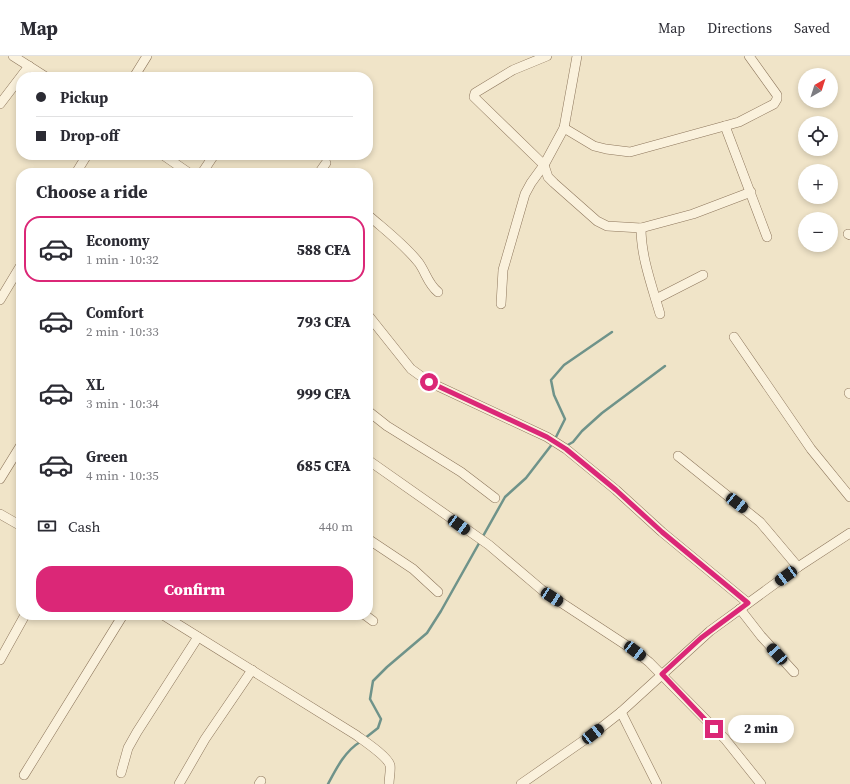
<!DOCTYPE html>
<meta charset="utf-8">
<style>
body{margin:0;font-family:"Source Serif 4",serif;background:#f2f2f3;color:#2b2b33;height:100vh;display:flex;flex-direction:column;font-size:15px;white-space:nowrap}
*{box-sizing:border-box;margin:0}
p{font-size:13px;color:#7c7c81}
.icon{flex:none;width:22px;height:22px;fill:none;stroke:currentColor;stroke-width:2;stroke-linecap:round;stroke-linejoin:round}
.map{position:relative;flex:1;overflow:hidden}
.sheet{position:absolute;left:16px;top:112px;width:357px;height:452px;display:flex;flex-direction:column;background:#fff;border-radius:16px;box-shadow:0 2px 6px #0003}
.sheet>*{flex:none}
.guide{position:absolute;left:16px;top:16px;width:357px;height:88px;border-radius:16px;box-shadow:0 2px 6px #0003;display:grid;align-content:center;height:88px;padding:0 20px;background:#fff}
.needle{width:26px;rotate:39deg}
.fabs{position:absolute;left:798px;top:12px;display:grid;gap:8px}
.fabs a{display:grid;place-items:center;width:40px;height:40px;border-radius:50%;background:#fff;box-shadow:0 2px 6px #0003;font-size:20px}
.end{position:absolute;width:18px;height:18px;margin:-9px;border:5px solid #db2777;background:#fff;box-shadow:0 0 0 2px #fff}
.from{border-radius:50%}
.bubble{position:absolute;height:28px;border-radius:14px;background:#fff;box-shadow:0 2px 6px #0003;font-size:13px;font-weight:800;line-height:28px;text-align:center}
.car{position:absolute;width:12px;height:24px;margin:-12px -6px;border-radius:5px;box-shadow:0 0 3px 1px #0007;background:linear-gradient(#222 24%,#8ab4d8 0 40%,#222 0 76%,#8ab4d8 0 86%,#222 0)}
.guide b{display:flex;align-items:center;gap:14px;height:38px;font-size:15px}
.guide b+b{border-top:1px solid #e1e1e2}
.guide i{width:10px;height:10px;background:#2b2b33}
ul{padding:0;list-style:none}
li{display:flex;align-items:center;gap:12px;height:66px;margin:0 8px 6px;padding:0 12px;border:2px solid transparent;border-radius:16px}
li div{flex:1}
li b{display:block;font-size:15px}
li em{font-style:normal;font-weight:800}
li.current{border-color:#db2777}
li>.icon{width:36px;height:36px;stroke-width:1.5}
h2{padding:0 20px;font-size:18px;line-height:48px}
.pay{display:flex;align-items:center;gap:10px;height:44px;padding:0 20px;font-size:15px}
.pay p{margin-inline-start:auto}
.button{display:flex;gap:8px;margin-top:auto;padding:8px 20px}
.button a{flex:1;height:46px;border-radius:16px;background:#db2777;color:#fff;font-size:16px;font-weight:800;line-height:46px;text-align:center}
header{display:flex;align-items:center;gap:24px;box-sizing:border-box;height:56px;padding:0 20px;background:#fff;border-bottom:1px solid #e1e1e2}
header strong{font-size:19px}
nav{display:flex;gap:22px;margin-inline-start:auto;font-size:14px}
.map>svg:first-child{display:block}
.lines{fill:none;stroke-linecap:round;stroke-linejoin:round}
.stream{stroke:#6f938a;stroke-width:2.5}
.street-casing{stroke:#8d765c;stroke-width:10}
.street{stroke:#faf1dc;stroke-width:9}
.route{stroke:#db2777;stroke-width:5}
</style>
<header>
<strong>Map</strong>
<nav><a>Map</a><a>Directions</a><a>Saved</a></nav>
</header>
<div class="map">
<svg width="850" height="728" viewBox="0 0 850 728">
<rect width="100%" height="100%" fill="#f0e4c8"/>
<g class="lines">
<g class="stream">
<polyline points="555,383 565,363 554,339 551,324 564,309 612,276"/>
<polyline points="566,390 573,386 582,375 602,357 665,310"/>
<polyline points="364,683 378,672 381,663 370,643 373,625 387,611 427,577 441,555 505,441 526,422 553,387"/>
<path d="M 328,728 C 336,713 345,695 360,686"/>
</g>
<g class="street-casing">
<g id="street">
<polyline points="13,0 46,21"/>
<polyline points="547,0 513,14 475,37 474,41 544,109 548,121 554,127 597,165 607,170 641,172 693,158 751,136"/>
<polyline points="134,21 147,0"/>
<polyline points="0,48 29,10"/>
<polyline points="725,70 767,181"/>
<polyline points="564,72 594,90 606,93 630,96 739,66 774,48 777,43 777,39 749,0"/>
<polyline points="163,99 189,117"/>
<polyline points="76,117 87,99"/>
<polyline points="202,117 214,99"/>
<polyline points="319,117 326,107"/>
<path d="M 368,159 C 385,174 405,189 419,207 C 426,217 428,228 438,236"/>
<path d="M 641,172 C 641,201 652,230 660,258"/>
<polyline points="848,178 850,179"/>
<polyline points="656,243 703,219"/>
<polyline points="0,244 21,209"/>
<polyline points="501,248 503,214 525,138 531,127 544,109 564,72 577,0"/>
<polyline points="368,259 411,313 429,326 547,381 566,393 616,434 662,476 748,547"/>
<polyline points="734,281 811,393 850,441"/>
<polyline points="849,337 850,338"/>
<polyline points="368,355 387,370 461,416 495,442"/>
<polyline points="678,400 760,466 798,511"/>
<polyline points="368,404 489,489 542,534 635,595 649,606 725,683 761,728"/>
<polyline points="0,423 21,389"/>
<polyline points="0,458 21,470"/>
<polyline points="368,483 413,513 438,536"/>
<polyline points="740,553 761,580 794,616"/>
<path d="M 163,559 L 356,679 C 364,685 387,700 390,709 C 391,714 389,722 389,728"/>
<polyline points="365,559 373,565"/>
<polyline points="0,604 25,559"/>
<polyline points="621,656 657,728"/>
<polyline points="121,717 128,692 137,676 198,581"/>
<polyline points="24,719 123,559"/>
<polyline points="179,728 205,683 252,614"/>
<polyline points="259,728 261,725"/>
<polyline points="521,728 593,678 621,656 710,575 798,511 850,477"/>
</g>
</g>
<use href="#street" class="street"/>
</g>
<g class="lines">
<polyline class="route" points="429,326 547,381 566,393 616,434 662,476 748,547 701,582 662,618 714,673"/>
</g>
</svg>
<div class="fabs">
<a><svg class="needle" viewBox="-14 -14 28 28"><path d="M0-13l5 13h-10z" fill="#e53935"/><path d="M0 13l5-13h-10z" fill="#7c7c81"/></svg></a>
<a><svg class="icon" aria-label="locate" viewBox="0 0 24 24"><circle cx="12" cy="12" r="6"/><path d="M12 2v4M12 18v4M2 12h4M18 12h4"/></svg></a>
<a>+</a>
<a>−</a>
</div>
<i class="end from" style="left:429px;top:326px"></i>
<i class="end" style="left:714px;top:673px"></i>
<div class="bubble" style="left:728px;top:659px;width:66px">2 min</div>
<i class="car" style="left:737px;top:447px;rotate:128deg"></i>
<i class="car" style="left:459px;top:469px;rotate:126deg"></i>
<i class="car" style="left:786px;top:520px;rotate:234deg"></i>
<i class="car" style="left:552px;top:541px;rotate:123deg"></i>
<i class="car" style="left:635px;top:595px;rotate:128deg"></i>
<i class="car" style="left:777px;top:598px;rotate:318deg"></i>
<i class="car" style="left:593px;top:678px;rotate:52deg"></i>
<div class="guide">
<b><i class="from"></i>Pickup</b>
<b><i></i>Drop-off</b>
</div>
<section class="sheet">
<h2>Choose a ride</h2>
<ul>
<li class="current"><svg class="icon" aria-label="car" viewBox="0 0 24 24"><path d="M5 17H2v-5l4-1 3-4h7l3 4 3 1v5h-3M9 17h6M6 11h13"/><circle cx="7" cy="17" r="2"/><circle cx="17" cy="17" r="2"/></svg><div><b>Economy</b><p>1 min · 10:32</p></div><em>588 CFA</em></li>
<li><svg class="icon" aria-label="car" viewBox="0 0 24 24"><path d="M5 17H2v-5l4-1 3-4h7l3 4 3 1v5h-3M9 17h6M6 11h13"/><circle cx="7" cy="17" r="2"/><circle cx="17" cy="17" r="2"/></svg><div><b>Comfort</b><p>2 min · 10:33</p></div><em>793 CFA</em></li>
<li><svg class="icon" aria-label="car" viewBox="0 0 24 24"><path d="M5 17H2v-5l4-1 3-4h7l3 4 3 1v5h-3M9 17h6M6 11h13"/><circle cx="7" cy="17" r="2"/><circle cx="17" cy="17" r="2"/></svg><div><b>XL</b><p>3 min · 10:34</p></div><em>999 CFA</em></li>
<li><svg class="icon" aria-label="car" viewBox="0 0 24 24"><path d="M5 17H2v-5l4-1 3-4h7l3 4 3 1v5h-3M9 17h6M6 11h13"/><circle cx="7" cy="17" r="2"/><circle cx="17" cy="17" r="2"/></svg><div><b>Green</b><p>4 min · 10:35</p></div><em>685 CFA</em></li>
</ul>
<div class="pay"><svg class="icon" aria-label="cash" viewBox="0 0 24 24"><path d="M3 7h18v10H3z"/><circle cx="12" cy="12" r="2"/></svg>Cash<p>440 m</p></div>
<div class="button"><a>Confirm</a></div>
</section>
</div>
